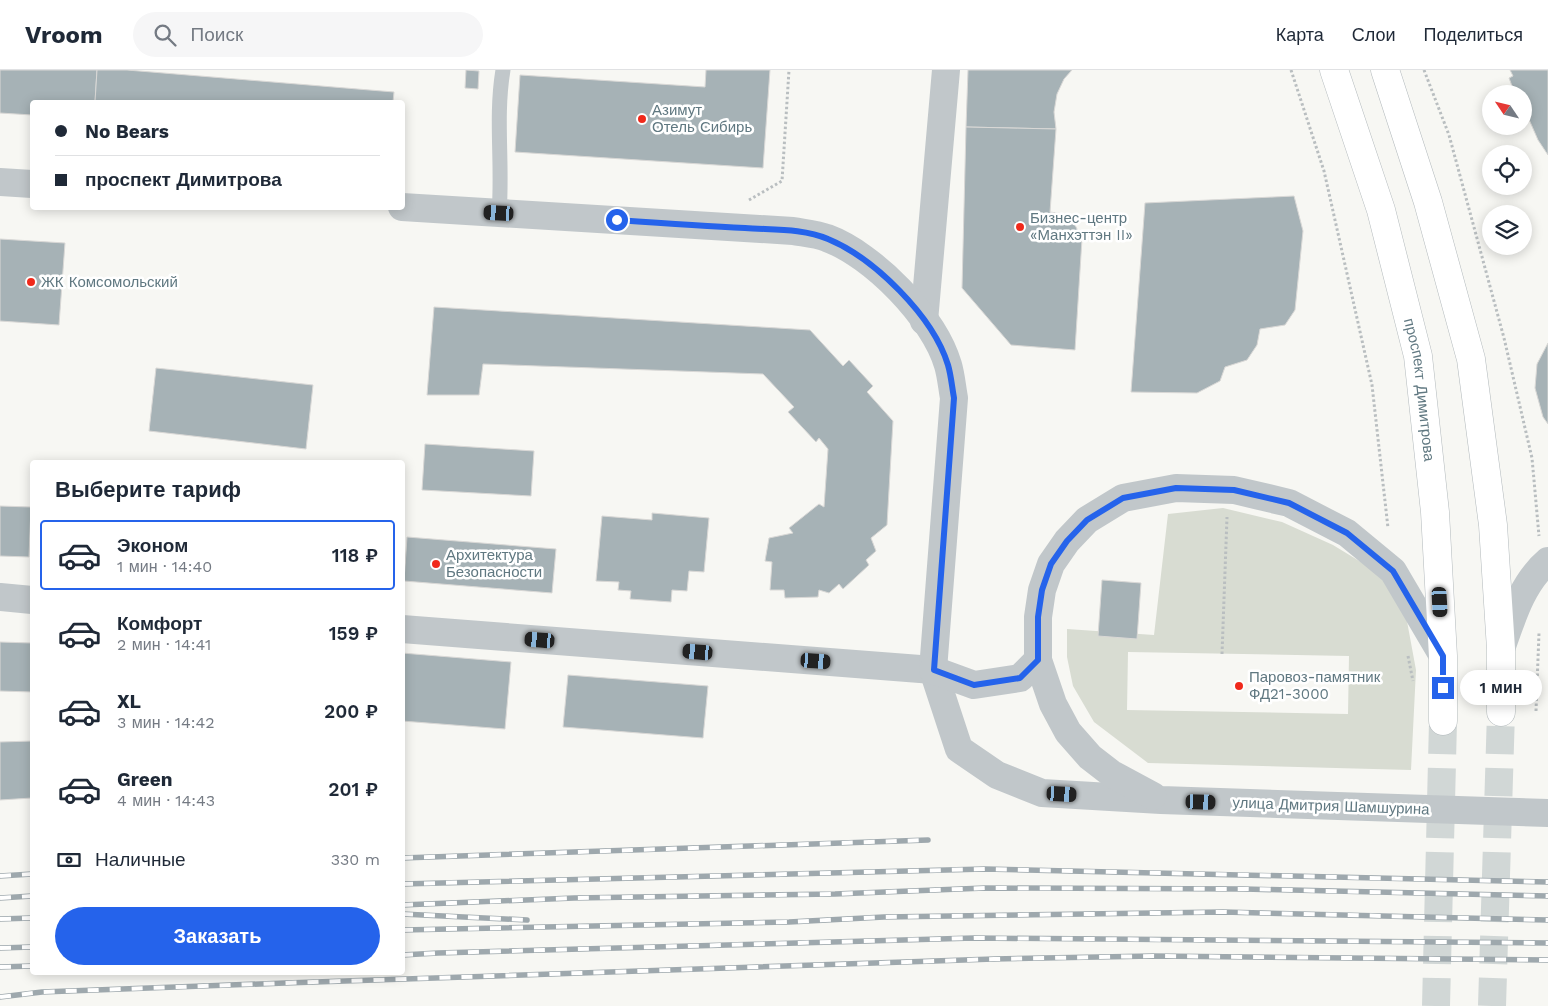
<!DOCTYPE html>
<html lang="ru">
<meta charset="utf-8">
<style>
body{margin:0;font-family:"Work Sans",sans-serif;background:#f6f6f7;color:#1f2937;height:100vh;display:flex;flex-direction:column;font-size:19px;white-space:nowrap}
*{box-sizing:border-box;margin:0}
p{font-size:16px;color:#747a83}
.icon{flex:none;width:28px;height:28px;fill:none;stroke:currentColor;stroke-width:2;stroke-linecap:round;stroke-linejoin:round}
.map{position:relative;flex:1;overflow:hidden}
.panel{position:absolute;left:30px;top:390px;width:375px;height:515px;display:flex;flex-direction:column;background:#fff;border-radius:5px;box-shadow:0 2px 12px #0003}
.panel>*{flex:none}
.guide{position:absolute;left:30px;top:30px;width:375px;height:110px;border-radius:5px;box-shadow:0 2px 12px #0003;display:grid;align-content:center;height:110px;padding:0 25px;background:#fff}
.needle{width:32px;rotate:305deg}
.controls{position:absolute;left:1482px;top:15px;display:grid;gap:10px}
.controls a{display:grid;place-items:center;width:50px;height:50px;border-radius:50%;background:#fff;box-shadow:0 2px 12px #0003;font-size:25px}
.end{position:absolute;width:22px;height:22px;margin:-11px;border:6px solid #2563eb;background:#fff;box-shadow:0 0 0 2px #fff}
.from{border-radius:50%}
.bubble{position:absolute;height:35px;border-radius:18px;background:#fff;box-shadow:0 2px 12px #0003;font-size:16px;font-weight:600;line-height:35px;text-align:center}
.car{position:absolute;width:15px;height:30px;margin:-15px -8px;border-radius:6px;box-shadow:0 0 4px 1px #0007;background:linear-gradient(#222 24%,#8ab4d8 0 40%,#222 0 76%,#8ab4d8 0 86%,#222 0)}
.guide b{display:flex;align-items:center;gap:18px;height:48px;font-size:19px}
.guide b+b{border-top:1px solid #e0e1e3}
.guide i{width:12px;height:12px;background:#1f2937}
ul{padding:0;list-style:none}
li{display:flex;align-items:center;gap:15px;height:70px;margin:0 10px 8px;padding:0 15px;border:2px solid transparent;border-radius:5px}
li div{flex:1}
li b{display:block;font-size:19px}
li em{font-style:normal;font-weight:600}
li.current{border-color:#2563eb}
li>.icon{width:45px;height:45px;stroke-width:1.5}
h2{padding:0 25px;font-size:22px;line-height:60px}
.pay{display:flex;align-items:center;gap:12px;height:55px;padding:0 25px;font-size:19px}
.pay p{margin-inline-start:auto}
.primary-button{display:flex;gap:10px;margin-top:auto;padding:10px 25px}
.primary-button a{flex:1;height:58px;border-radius:30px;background:#2563eb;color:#fff;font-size:20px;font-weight:600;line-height:58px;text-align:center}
header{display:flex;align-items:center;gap:30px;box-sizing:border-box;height:70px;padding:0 25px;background:#fff;border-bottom:1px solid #e0e1e3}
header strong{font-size:24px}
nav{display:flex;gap:28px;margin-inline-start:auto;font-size:18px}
.search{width:350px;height:45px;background:#f6f6f7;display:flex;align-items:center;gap:12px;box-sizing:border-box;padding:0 18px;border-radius:28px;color:#747a83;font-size:19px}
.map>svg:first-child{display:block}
.green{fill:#d8dcd2;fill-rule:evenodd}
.building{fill:#a6b2b6;stroke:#d9d8d6}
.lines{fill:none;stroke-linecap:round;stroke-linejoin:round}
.primary-tunnel{stroke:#d1d7d6;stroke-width:28;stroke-dasharray:28 14;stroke-linecap:butt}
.primary-casing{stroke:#b2b9bc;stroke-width:29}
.path{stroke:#b9bec0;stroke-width:3;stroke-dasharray:2.5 2.5;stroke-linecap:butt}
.service{stroke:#c1c7ca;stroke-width:15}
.minor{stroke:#c1c7ca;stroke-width:28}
.tertiary{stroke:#c1c7ca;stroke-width:28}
.primary{stroke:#fff;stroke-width:28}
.rail-casing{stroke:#9ea8ad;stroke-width:5.5}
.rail{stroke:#fff;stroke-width:4;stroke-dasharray:11;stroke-linecap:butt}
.route{stroke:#2563eb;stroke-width:6}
.poi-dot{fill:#f0291b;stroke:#fff;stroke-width:2}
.labels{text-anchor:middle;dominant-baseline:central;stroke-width:5;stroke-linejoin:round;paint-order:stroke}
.poi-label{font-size:15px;fill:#607881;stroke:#fff;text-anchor:start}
.street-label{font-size:15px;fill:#607881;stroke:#fff}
</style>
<header>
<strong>Vroom</strong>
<div class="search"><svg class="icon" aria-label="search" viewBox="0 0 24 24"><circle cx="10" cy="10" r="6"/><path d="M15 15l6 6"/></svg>Поиск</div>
<nav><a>Карта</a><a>Слои</a><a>Поделиться</a></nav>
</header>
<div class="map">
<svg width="1548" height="936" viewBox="0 0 1548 936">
<rect width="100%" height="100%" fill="#f7f7f3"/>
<path class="green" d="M 1223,438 L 1282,452 L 1333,475 L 1374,500 L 1404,535 L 1416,600 L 1411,700 L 1148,693 L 1094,652 L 1073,616 L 1067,587 L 1067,559 L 1154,565 L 1168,444 ZM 1128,582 L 1349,586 L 1348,644 L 1127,640 Z"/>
<g class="building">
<polygon points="0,0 97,0 95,32 32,32 32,45 0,43"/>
<polygon points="97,0 127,0 394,22 393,32 95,32"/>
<polygon points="466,0 479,1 478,19 465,18"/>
<polygon points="706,0 770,0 763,98 515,82 520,5 705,17"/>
<polygon points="968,0 1072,0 1064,9 1057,24 1054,42 1056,59 966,57"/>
<polygon points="1510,0 1548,0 1548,85 1538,70 1524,38 1524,24 1515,24 1509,8 1513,6"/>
<polygon points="966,57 1056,59 1050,142 1070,145 1082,169 1075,280 1011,275 962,218"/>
<polygon points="1294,126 1303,161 1295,240 1285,255 1260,259 1257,275 1247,290 1225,297 1220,311 1197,323 1131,322 1145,133"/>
<polygon points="0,169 65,173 59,255 0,251"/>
<polygon points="434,237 810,260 843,296 849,290 873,316 867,322 893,351 887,455 871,468 876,481 866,490 869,495 843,519 839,514 829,523 819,520 818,527 785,528 784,520 770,520 772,492 765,491 769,468 793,463 789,458 819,434 824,437 828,379 819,368 816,372 788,342 794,337 763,304 483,294 479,325 427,325"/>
<polygon points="1548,273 1548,354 1543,347 1535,318 1537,294"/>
<polygon points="156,298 313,315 306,379 149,361"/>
<polygon points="425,374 534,381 531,426 422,420"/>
<polygon points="0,436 31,437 29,487 0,486"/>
<polygon points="652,443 709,448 704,502 689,501 687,521 672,520 671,532 630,529 631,521 618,520 619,512 596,511 602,446 652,450"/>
<polygon points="407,467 556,479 552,523 404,511"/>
<polygon points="1102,510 1141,513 1137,569 1098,566"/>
<polygon points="0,572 32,573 32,622 0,621"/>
<polygon points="402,583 511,592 505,659 402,651"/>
<polygon points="568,605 708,616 703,668 563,657"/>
<polygon points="32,671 32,728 0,730 0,672"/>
</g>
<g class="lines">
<g class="primary-tunnel">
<polyline points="1436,936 1443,651"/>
<polyline points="1492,936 1501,642"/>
</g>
<g class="primary-casing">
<g id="primary">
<path id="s1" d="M 1334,0 L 1381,140 L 1418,286 L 1435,442 L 1443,586 L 1443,651"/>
<polyline points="1385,0 1428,132 1471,289 1493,455 1501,579 1501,642"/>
</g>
</g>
<g class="path">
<polyline points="1291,0 1324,101 1372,315 1388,458"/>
<polyline points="1424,0 1449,65 1504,268 1532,388 1539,466"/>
<polyline points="749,130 782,111 789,0"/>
<polyline points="1222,584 1227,447"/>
<polyline points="1408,586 1413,611"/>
<polyline points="1536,641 1539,563"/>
</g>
<path class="service" d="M 499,143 C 503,96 495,47 503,0"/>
<g class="minor">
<polyline points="924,251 946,0"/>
<polyline points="0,527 32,530"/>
<polyline points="402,559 933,600"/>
</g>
<g class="tertiary">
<polyline points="0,112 32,114"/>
<path d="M 402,137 L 793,161 C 804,163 817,164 827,168 C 873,185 934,247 948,295 C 951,305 952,317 954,328 L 933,600 L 959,679 L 997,705 L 1042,723 L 1161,730 L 1548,743"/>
<path d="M 1501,579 C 1512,548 1522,513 1548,491"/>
<polyline points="933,600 974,615 1020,608 1038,590"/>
<polyline points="1153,726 1112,704 1090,687 1068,662 1053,634 1038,590 1038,547 1042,520 1051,494 1067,471 1087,450 1123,428 1176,418 1234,420 1289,433 1347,463 1393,501 1443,586"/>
</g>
<use href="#primary" class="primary"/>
<g class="rail-casing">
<g id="rail">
<polyline points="402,788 928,770"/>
<polyline points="0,806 32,804"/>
<polyline points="402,814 985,799 1548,812"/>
<polyline points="0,828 32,826"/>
<polyline points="402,835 574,828 835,824 985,818 1244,819 1548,826"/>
<polyline points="402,844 527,850"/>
<polyline points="0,849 32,848"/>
<polyline points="402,860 789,852 884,847 1223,842 1548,850"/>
<polyline points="0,878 32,877"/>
<polyline points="402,885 438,883 974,868 1548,873"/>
<polyline points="0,897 32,896"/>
<polyline points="0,927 42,922 285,913 994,889 1153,886 1548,890"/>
</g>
</g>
<use href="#rail" class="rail"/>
</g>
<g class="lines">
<path class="route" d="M 617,150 C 660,153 703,156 745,158 C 772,160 803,158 828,169 C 874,188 933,246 948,295 C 951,305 952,317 954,328 L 934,600 L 974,615 L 1020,608 L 1038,590 L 1038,547 L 1042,520 L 1051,494 L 1067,471 L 1087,450 L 1123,428 L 1176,418 L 1234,420 L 1289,433 L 1347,463 L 1393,501 L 1443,586 L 1443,618"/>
</g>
<g class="poi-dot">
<circle cx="642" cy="49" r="5"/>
<circle cx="1020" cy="157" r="5"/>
<circle cx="31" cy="212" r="5"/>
<circle cx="436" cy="494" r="5"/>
<circle cx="1239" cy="616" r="5"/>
</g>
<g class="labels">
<g class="poi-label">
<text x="652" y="40">Азимут<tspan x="652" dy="17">Отель Сибирь</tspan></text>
<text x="1030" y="148">Бизнес-центр<tspan x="1030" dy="17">«Манхэттэн II»</tspan></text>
<text x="41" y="212">ЖК Комсомольский</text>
<text x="446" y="485">Архитектура<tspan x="446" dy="17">Безопасности</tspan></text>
<text x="1249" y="607">Паровоз-памятник<tspan x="1249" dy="17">ФД21-3000</tspan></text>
</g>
<g class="street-label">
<text stroke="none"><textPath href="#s1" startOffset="332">проспект Димитрова</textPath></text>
<text transform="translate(1331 736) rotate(2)">улица Дмитрия Шамшурина</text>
</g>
</g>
</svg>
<div class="controls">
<a><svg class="needle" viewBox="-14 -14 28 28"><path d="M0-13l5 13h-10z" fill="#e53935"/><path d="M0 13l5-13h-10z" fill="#747a83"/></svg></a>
<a><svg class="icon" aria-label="locate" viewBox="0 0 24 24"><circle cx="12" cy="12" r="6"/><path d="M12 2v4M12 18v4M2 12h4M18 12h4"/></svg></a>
<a><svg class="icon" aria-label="layers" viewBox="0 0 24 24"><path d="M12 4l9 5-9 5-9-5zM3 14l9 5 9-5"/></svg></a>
</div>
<i class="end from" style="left:617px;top:150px"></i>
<i class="end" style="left:1443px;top:618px"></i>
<div class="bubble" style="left:1460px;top:600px;width:82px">1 мин</div>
<i class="car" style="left:499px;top:143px;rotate:273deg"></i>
<i class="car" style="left:1440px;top:532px;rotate:177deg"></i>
<i class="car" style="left:540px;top:570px;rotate:275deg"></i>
<i class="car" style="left:698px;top:582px;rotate:275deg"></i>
<i class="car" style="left:816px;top:591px;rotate:94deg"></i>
<i class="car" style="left:1062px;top:724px;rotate:93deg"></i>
<i class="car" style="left:1201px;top:732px;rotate:92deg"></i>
<div class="guide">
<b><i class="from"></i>No Bears</b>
<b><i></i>проспект Димитрова</b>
</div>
<section class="panel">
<h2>Выберите тариф</h2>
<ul>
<li class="current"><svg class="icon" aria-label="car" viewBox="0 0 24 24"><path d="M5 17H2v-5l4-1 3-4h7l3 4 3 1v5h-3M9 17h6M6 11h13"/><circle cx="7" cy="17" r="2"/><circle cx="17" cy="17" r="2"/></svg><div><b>Эконом</b><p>1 мин · 14:40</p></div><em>118 ₽</em></li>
<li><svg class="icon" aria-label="car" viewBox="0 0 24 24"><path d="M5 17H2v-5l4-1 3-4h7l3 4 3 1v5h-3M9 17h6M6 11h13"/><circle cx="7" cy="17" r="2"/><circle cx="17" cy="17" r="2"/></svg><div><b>Комфорт</b><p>2 мин · 14:41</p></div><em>159 ₽</em></li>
<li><svg class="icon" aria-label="car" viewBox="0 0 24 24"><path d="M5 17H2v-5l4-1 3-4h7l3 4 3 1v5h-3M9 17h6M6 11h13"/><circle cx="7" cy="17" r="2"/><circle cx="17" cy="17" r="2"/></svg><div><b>XL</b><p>3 мин · 14:42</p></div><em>200 ₽</em></li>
<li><svg class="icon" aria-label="car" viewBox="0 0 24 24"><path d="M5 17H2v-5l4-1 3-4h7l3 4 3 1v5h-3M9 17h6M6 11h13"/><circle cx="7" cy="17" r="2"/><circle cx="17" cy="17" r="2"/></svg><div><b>Green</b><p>4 мин · 14:43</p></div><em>201 ₽</em></li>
</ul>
<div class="pay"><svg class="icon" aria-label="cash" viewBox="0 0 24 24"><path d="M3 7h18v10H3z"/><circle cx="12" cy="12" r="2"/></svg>Наличные<p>330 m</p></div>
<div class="primary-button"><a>Заказать</a></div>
</section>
</div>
